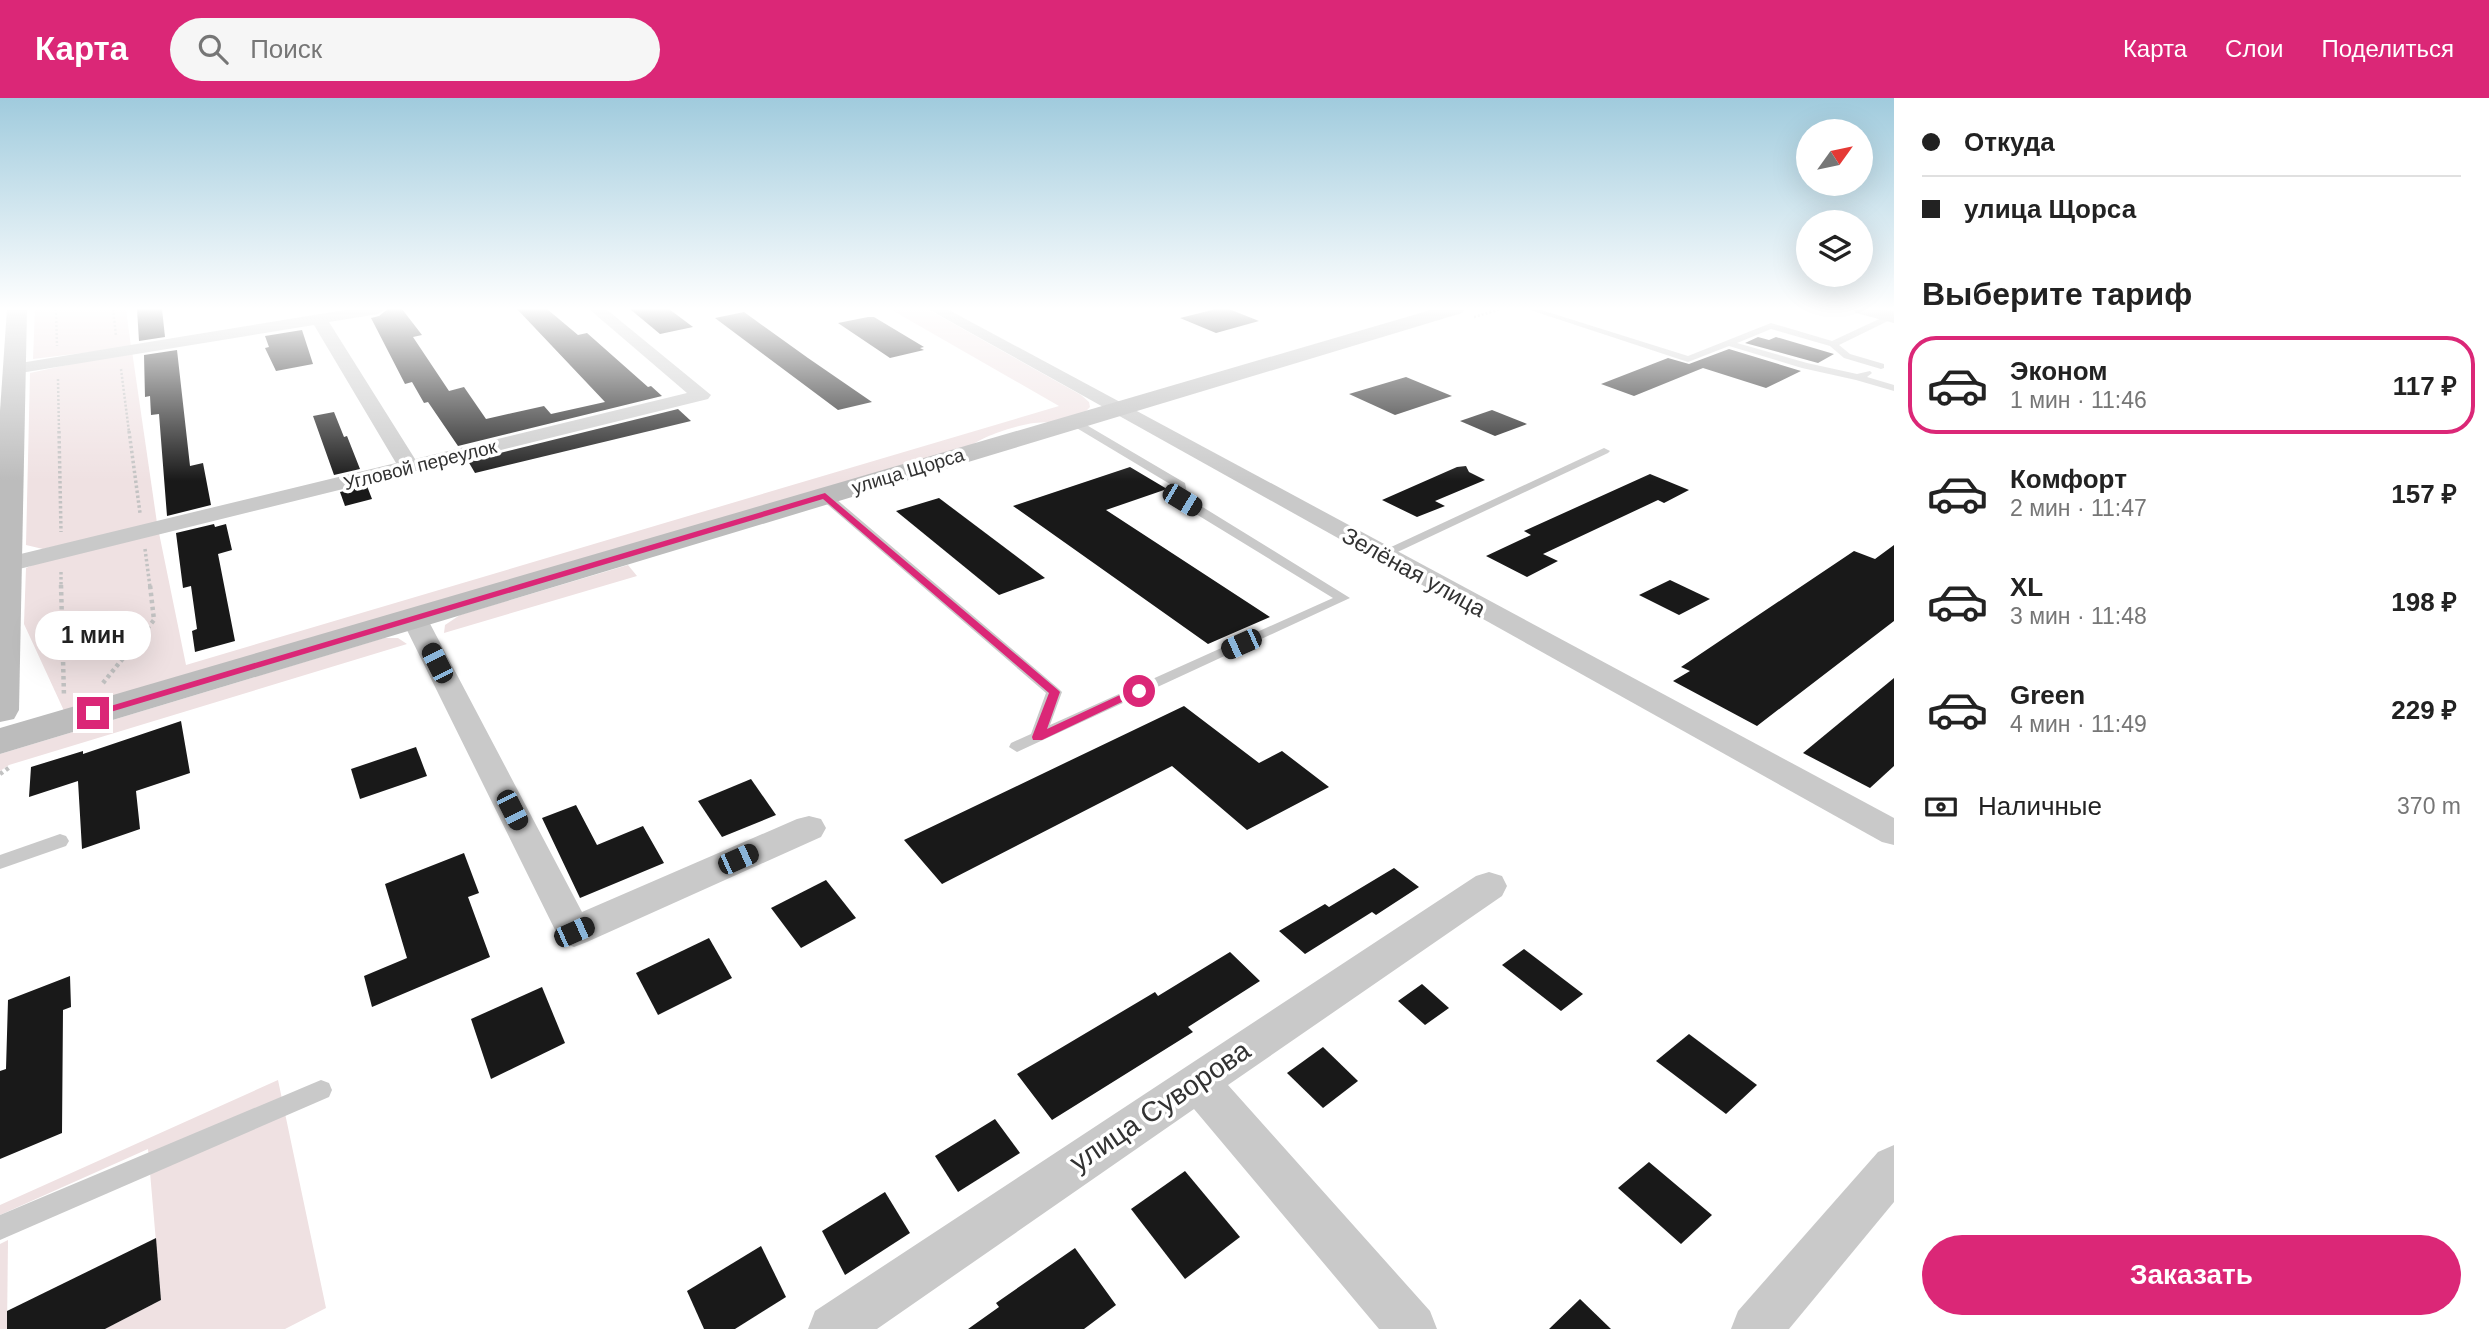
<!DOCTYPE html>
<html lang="ru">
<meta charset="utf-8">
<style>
body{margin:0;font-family:Arial,sans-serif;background:#f6f6f6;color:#222;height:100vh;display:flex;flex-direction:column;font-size:26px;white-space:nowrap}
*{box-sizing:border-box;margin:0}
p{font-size:23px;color:#767676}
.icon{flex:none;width:38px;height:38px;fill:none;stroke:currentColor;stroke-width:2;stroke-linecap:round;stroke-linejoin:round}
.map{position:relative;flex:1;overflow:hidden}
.drawer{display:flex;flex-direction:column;background:#fff;width:595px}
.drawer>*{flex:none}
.top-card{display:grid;align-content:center;height:154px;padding:0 28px;background:#fff}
.needle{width:46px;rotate:57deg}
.controls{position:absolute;left:1796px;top:21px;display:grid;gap:14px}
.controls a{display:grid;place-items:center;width:77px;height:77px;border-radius:50%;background:#fff;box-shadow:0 7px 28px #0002;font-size:35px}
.end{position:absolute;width:32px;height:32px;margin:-16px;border:9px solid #db2777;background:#fff;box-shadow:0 0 0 4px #fff}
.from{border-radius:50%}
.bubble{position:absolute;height:49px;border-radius:24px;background:#fff;box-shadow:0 7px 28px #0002;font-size:23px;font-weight:700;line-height:49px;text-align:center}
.car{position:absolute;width:21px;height:42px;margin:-21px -10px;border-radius:9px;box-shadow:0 0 5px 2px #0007;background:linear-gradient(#222 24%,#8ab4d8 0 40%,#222 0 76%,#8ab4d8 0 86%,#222 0)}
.top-card b{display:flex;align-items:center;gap:24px;height:66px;font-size:26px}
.top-card b+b{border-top:2px solid #e0e0e0}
.top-card i{width:18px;height:18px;background:#222}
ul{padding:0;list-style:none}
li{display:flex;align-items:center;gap:21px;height:98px;margin:0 14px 10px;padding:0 14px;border:4px solid transparent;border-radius:28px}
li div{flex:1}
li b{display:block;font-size:26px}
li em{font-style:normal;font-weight:700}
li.current{border-color:#db2777}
li>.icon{width:63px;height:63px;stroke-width:1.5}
h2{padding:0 28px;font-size:32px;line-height:84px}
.pay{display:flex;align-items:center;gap:18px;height:77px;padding:0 28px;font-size:26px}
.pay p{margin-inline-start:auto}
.action{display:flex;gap:14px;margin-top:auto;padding:14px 28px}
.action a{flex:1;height:80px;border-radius:42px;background:#db2777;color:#fff;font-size:28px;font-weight:700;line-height:80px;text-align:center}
header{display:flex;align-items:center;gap:42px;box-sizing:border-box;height:98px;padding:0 35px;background:#db2777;color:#fff}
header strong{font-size:33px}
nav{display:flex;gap:38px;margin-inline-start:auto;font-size:24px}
.search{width:490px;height:63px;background:#f6f6f6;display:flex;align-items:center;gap:18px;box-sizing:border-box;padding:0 24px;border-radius:38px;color:#767676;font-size:26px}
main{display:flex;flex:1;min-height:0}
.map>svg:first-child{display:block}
.green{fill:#efe1e2}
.building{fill:#191919}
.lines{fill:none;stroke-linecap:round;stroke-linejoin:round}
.path-far2{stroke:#c2c2c2;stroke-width:2.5;stroke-dasharray:2 2;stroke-linecap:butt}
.path-far1{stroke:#c2c2c2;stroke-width:3.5;stroke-dasharray:2.5 2.5;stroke-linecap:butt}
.path{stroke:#c2c2c2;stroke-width:4.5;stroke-dasharray:3.5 3.5;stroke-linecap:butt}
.lane{fill:#c9c9c9;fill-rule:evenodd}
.street{fill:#c9c9c9;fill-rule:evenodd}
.secondary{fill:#bcbcbc;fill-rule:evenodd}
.route{fill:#db2777}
.labels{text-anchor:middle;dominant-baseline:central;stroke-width:7;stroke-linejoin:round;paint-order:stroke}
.far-street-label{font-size:19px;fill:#323232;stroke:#fff}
.street-label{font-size:23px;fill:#323232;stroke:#fff}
.near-street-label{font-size:28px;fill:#323232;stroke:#fff}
</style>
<header>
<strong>Карта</strong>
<div class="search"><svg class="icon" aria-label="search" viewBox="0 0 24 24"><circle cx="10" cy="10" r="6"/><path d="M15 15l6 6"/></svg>Поиск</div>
<nav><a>Карта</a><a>Слои</a><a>Поделиться</a></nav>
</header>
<main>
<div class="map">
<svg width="1894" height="1231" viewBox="0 0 1894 1231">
<rect width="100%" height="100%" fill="#fff"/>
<g class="green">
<polygon points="35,211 126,211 131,249 33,261"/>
<path d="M 890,211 L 927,211 L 1081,297 L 1089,304 L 1090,309 C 1077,325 1052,323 1034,325 C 1018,327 979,339 969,350 L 65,615 L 24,526 L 26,470 L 42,463 L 159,435 L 186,567 L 1059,308 Z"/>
<polygon points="132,253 157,425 43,451 26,447 30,275"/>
<polygon points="628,467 637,478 444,535 445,527 460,517"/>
<polygon points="384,540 398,540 407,546 9,667 0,673 0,656"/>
<polygon points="278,982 326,1210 285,1231 105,1231 161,1202 148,1051 0,1117 0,1107"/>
<polygon points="8,1142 7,1231 0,1231 0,1146"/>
</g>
<g class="building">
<polygon points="137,211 162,211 165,239 139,243"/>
<polygon points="388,211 402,211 422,237 413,239 449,293 464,289 486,321 544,308 551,316 605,304 517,211 547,211 578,237 587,235 648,289 651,288 662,298 458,348 428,304 424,305 412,284 405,286 371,220 379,218"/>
<polygon points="630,211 669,211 693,229 660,236"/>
<polygon points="1216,211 1229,211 1259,223 1216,235 1180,220"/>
<polygon points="744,214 808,260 872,304 838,312 715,220"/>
<polygon points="868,219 874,219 924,249 920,250 924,252 890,260 838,225"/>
<polygon points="302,232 313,266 276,273 265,250 269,249 265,238"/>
<polygon points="1758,239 1769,242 1776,239 1834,256 1818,265 1745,245"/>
<polygon points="1729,251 1801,273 1766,290 1703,270 1634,298 1601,286 1668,260 1689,266"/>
<polygon points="177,252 190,368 203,365 211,407 167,418 159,316 151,317 150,298 145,299 144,257"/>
<polygon points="1406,279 1452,298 1395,317 1349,296"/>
<polygon points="678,311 691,323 475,375 468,363"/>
<polygon points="1492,312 1527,326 1495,338 1460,323"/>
<polygon points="334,314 344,339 347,338 360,371 334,377 313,318"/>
<polygon points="1466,368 1469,374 1485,382 1435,403 1445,408 1417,419 1382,402 1457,369"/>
<polygon points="1130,369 1167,391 1106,412 1270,519 1208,546 1013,408"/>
<polygon points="1650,376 1689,392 1664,405 1658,402 1543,456 1558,463 1527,479 1486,458 1531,437 1524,433"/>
<polygon points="367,388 372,401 345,408 340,394"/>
<polygon points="939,400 1045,480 999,497 896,413"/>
<polygon points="214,426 215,429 226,426 232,452 218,456 235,543 195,554 192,533 197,531 191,488 183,490 176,435"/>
<polygon points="1894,447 1894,523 1757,628 1673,583 1690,573 1681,569 1854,453 1875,461"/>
<polygon points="1670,482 1710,501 1679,517 1639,497"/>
<polygon points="1894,580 1894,668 1870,690 1803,655"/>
<polygon points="1184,608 1259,665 1282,653 1329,689 1247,732 1172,668 942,786 904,742"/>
<polygon points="181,623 190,675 136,693 140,731 82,751 78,683 29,699 31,669 83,653 83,656"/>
<polygon points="416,649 427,678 360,701 351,671"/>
<polygon points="751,681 776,717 722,739 698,703"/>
<polygon points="576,707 597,747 643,728 664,765 580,800 542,720"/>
<polygon points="464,755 479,795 468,799 490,859 372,909 364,878 407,860 385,786"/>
<polygon points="1394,770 1419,789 1376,817 1372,814 1305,856 1279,833 1325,806 1329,809"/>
<polygon points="826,782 856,820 801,850 771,810"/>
<polygon points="709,840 732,880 658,917 636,875"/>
<polygon points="1524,851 1583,896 1561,913 1502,867"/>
<polygon points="1230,854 1260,883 1188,929 1193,934 1052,1022 1017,976 1155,894 1158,898"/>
<polygon points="70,878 71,909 63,912 62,1035 0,1061 0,973 6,971 8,902"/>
<polygon points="1422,886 1449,910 1425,927 1398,903"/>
<polygon points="542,889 565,945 491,981 471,921"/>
<polygon points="1689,936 1757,987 1726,1016 1656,963"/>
<polygon points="1323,949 1358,983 1323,1010 1287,975"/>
<polygon points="995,1021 1020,1055 958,1094 935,1058"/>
<polygon points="1649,1064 1712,1117 1681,1146 1618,1090"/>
<polygon points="1185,1073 1240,1139 1185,1181 1131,1111"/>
<polygon points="885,1094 910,1135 845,1177 822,1133"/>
<polygon points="156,1140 161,1202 105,1231 7,1231 7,1213"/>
<polygon points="761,1148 786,1199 735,1231 704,1231 687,1193"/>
<polygon points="1075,1150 1116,1207 1084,1231 968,1231 999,1209 996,1205"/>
<polygon points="1580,1201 1611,1231 1549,1231"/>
</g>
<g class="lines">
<g class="path-far2">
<polyline points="56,211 57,248"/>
<polyline points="113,211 116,238"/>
<polyline points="1474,219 1501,211"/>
<polyline points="121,271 129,334"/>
<polyline points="58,281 59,334"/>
</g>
<g class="path-far1">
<polyline points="59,333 61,434"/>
<polyline points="129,333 140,415"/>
<polyline points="145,451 150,489"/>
<polyline points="61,474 61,489"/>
</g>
<g class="path">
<polyline points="61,487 64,598"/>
<polyline points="103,585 154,522 150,487"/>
<polyline points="0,676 10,669"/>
</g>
<g class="lane">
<polygon points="1527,211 1538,211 1688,258 1771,225 1832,243 1892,215 1894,220 1839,247 1850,256 1884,266 1884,270 1881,271 1844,260 1830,248 1771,231 1737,245 1807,265 1857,276 1870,273 1872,275 1867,279 1894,287 1894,293 1856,282 1802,270 1729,248 1688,264"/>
<polygon points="1070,322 1078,322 1185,385 1188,400 1350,500 1017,654 1009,649 1011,645 1031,636 1046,595 821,401 821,395 829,395 1059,591 1062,594 1050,627 1333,500 1178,405 1175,389 1070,326"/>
<polygon points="1604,350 1610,353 1608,355 1387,459 1377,459 1376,456"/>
<polygon points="60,736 66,738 69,743 66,748 0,771 0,757"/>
<polygon points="321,982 329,985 332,992 329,999 0,1142 0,1117"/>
</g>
<g class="street">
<polygon points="351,211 386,211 378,216 329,224 415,361 687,295 589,211 606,211 711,297 708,301 7,474 0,473 0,461 396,365 314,227 14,276 5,271 8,267"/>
<polygon points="928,211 947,211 1894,720 1894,747 1882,744"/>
<polygon points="414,512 423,514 427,520 582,814 797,721 809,718 821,721 826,730 821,739 587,844 574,849 561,844 401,520 405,514"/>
<polygon points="1489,774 1502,778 1507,788 1502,798 1228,987 1430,1213 1437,1231 1379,1231 1194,1011 877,1231 808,1231 815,1213 1476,778"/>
<polygon points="1894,1047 1894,1104 1789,1231 1731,1231 1738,1213 1878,1054"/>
</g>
<g class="secondary">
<polygon points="7,211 27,211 19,612 14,621 0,624 0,313"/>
<polygon points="1434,211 1465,211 1462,215 0,656 0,630"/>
<polygon points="1853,211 1894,213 1894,225 1856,215"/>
</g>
</g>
<linearGradient id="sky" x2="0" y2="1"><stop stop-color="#a0cbdd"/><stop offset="0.55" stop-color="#fff"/><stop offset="1" stop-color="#fff" stop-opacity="0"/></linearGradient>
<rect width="1894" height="383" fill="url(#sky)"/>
<polygon class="route" points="825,395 1058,592 1060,594 1047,631 1135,590 1145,593 1042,642 1033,642 1032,639 1049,595 823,401 97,618 87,615"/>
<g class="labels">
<g class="far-street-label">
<text transform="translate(420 367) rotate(-14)">Угловой переулок</text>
<text transform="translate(908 373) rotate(-17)">улица Щорса</text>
</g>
<g class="street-label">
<text transform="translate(1414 474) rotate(29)">Зелёная улица</text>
</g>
<g class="near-street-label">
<text transform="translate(1160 1008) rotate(-34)">улица Суворова</text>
</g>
</g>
</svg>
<div class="controls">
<a><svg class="needle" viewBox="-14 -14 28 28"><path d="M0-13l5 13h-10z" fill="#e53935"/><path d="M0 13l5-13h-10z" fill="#767676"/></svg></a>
<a><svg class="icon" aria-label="layers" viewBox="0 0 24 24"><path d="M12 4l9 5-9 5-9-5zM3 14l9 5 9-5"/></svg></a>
</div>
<i class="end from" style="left:1139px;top:593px"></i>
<i class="end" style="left:93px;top:615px"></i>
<div class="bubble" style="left:35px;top:513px;width:116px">1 мин</div>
<i class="car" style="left:1182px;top:402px;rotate:121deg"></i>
<i class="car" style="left:1241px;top:546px;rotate:246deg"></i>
<i class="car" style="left:437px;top:565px;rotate:333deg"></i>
<i class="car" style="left:512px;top:712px;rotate:153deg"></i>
<i class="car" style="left:738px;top:761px;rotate:66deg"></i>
<i class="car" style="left:574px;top:834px;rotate:66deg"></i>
</div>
<section class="drawer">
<div class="top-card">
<b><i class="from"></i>Откуда</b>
<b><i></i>улица Щорса</b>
</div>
<h2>Выберите тариф</h2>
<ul>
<li class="current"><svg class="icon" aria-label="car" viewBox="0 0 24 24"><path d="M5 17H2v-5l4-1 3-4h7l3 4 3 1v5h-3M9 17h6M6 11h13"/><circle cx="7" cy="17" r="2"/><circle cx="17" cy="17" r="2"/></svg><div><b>Эконом</b><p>1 мин · 11:46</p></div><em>117 ₽</em></li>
<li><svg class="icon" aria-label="car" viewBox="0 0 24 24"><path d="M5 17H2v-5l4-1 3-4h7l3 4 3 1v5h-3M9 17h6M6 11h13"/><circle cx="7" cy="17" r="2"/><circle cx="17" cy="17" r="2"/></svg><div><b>Комфорт</b><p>2 мин · 11:47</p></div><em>157 ₽</em></li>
<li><svg class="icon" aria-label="car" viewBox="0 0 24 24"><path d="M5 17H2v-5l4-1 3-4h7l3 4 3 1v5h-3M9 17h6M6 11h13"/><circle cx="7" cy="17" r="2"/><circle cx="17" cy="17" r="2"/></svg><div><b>XL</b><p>3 мин · 11:48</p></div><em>198 ₽</em></li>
<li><svg class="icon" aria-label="car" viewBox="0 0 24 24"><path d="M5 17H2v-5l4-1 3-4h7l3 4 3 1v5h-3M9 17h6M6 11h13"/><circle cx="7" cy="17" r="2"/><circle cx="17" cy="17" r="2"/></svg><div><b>Green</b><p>4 мин · 11:49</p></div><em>229 ₽</em></li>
</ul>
<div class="pay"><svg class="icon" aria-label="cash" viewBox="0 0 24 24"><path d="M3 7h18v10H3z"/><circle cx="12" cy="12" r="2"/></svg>Наличные<p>370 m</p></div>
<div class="action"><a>Заказать</a></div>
</section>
</main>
